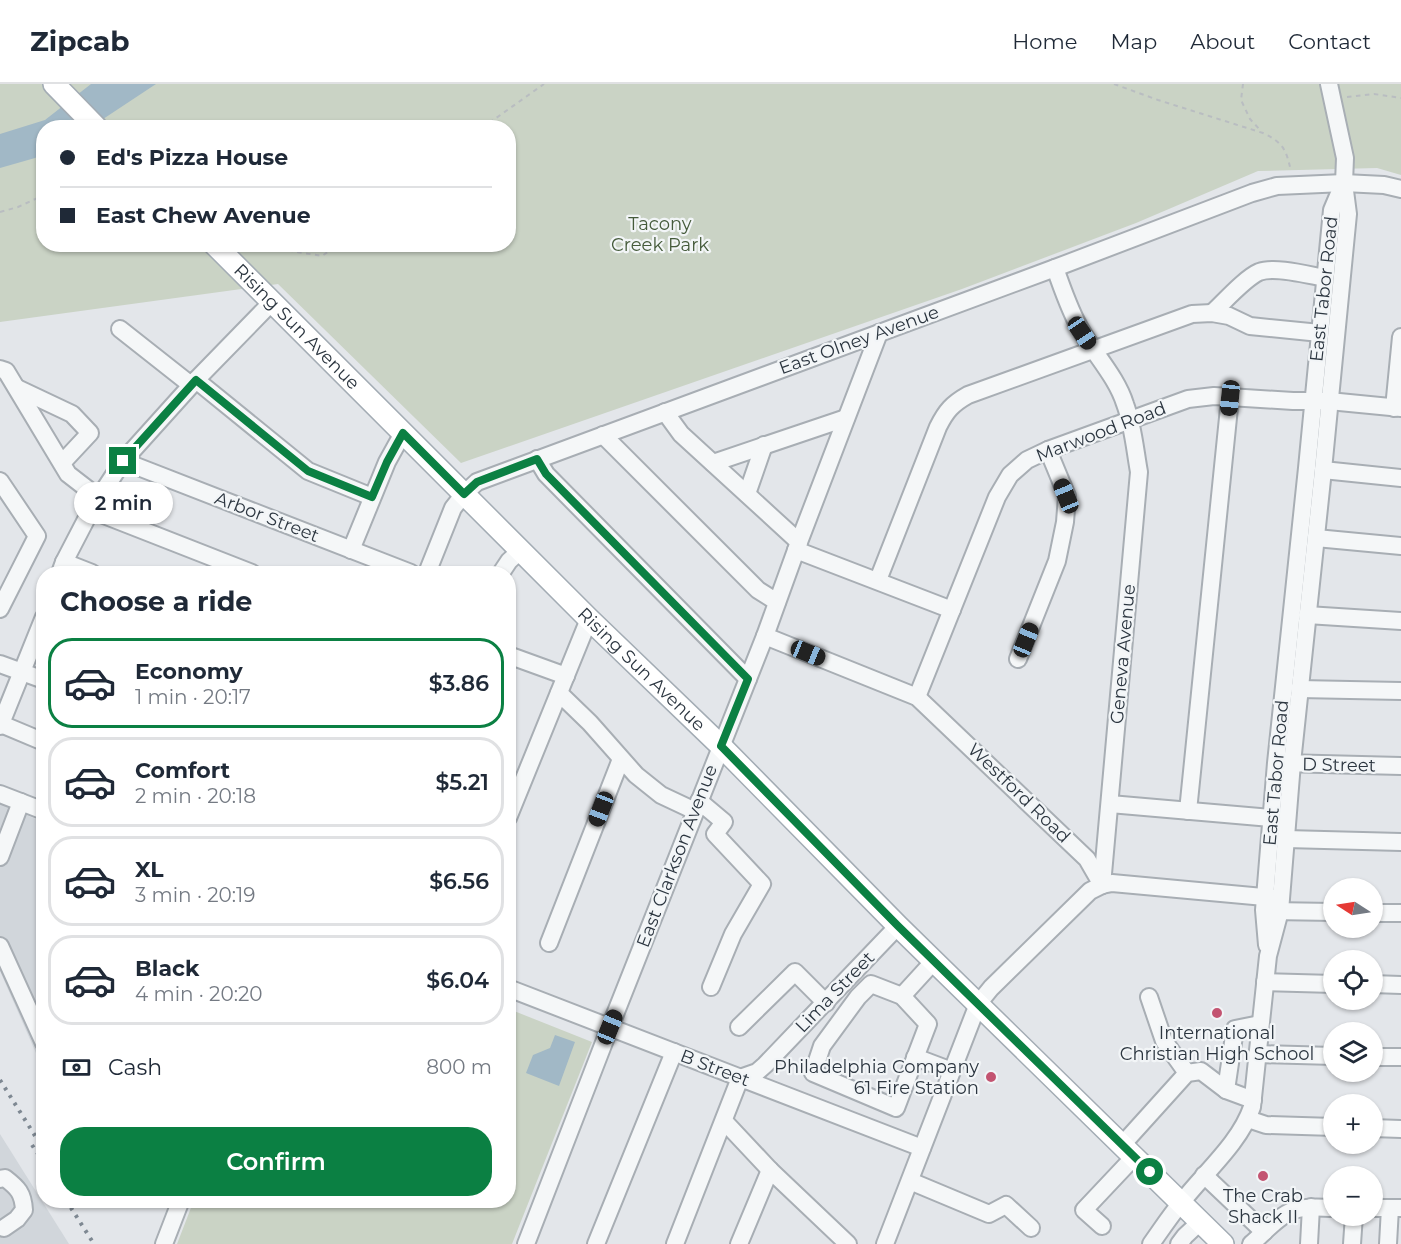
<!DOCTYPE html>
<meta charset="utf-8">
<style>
body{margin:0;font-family:Montserrat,sans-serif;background:#f6f6f7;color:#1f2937;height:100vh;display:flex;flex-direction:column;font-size:22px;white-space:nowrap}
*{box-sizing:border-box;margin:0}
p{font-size:20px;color:#747a83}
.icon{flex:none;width:33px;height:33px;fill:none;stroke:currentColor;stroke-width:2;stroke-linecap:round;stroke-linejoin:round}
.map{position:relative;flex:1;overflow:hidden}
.drawer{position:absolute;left:36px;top:482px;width:480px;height:642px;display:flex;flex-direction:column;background:#fff;border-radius:24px;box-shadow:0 2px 4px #0004}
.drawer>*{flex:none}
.guide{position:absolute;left:36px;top:36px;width:480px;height:132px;border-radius:24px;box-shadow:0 2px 4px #0004;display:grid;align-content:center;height:132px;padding:0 24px;background:#fff}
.needle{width:39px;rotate:282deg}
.controls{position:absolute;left:1323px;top:794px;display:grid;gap:12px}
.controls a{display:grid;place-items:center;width:60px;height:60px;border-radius:50%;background:#fff;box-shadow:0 2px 4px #0004;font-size:30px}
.end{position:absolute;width:27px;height:27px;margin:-14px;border:8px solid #0b8043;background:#fff;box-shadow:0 0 0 3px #fff}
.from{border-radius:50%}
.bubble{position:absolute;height:42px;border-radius:21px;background:#fff;box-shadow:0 2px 4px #0004;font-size:20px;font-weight:600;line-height:42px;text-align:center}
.car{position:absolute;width:18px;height:36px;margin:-18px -9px;border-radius:8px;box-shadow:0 0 4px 2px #0007;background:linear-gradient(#222 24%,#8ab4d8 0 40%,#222 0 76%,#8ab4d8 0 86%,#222 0)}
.guide b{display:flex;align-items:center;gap:21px;height:57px;font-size:22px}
.guide b+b{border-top:2px solid #e0e1e3}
.guide i{width:15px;height:15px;background:#1f2937}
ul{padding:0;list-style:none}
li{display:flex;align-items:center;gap:18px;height:90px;margin:0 12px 9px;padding:0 12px;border:3px solid #e0e1e3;border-radius:24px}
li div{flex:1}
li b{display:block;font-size:22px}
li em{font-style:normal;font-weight:600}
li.on{border-color:#0b8043}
li>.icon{width:54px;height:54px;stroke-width:1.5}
h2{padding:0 24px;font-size:27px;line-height:72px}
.pay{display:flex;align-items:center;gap:15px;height:66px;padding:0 24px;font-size:22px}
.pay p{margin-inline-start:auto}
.action{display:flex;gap:12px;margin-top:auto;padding:12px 24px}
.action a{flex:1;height:69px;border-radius:24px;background:#0b8043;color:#fff;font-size:24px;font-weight:600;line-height:69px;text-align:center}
header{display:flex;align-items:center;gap:36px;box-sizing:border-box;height:84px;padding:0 30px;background:#fff;border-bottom:2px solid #e0e1e3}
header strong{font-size:28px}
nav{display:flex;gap:33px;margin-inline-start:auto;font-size:21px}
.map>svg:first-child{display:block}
.built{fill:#d1d6db}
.green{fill:#cad3c5;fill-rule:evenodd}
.water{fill:#a1b8c6}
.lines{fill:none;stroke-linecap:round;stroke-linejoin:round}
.minor-casing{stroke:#a8aeb4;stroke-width:20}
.major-casing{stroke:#a3acb4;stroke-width:24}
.path{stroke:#b9bdc1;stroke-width:2;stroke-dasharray:4.5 4.5;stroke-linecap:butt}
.minor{stroke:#f5f7f8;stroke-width:16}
.major{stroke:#fff;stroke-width:21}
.rail{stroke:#7e8892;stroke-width:4;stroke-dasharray:3 6;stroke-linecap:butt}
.route{stroke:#0b8043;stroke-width:8}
.poi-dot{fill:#c35471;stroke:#f2f5f7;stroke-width:2}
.labels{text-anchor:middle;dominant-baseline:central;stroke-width:4.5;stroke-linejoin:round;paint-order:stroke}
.park-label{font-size:18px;fill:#455b3b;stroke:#f2f5f7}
.street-label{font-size:18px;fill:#2c3640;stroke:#f2f5f7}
.poi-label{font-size:18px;fill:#2c3640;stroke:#f2f5f7}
</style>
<header>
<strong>Zipcab</strong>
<nav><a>Home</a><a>Map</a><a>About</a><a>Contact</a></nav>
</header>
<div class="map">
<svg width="1401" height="1160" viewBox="0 0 1401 1160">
<rect width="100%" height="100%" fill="#e3e6ea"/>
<g class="built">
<polygon points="0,720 43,738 43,985 0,887"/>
<polygon points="0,1050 69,1160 0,1160"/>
</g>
<g class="green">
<path d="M 0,0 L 1401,0 L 1401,91 L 1377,84 L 1258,87 L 1136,139 L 962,205 L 461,379 L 278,200 L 0,238 ZM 44,44 L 508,44 L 508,160 L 44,160 Z"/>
<polygon points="509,925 592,958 512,1160 177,1160 194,1116 508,1116"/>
</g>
<g class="water">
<polygon points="91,0 156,0 91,43 44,44 43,70 35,74 0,84 0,50 45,36"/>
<polygon points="555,951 575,958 559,1002 526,989 533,971 550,964"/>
</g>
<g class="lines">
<g class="minor-casing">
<g id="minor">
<path d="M 1055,184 C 1063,206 1070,228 1082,248 C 1096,272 1117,294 1125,320 C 1133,341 1135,366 1139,388 L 1102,801"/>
<path d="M 1212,229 C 1223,219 1245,194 1259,188 C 1275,182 1308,191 1325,194"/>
<polyline points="120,245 191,301"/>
<polyline points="0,285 6,287 68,390 99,414"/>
<polyline points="196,296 308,387 372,413"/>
<polyline points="17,304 72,330 90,349 62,379"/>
<polyline points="1394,324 1401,253"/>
<polyline points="665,328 681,350 799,458"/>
<polyline points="603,351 758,506 777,518"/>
<polyline points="537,375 546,390 748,595"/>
<polyline points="123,377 411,489"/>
<polyline points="713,379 846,334"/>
<polyline points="1323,386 1401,394"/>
<polyline points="0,397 37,452 0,525"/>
<polyline points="747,410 764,361"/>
<polyline points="91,426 252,489"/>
<polyline points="1316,454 1401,462"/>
<polyline points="351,466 387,378 403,349"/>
<polyline points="796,466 952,526"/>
<polyline points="64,478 92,489"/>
<polyline points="60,489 64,478 91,426 123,377 196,296 272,218"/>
<polyline points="427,489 453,424 464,410 477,398 1055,184 1252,109 1277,102 1344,99 1384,101 1401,105"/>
<polyline points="501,489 509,477 521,466"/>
<path d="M 878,496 L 938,343 C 946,327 952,320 968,311 L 1192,230 L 1212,229 L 1229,232 L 1250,242 L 1320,249"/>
<polyline points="1307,531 1401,537"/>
<polyline points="765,552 917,613 1087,775 1102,801"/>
<polyline points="508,571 566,592"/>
<polyline points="1018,575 1057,477 1065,438 1067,412 1048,366"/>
<polyline points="0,580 44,596"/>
<polyline points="1299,605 1401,607"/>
<polyline points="559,609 590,639 636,691 661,711 695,727"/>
<polyline points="917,613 997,413 1010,391 1027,376 1048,366 1188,315 1214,312 1293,317 1329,317 1401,324"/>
<polyline points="1,640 44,658"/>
<polyline points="0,642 44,533"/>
<polyline points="1282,679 1401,682"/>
<polyline points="0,710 44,727"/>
<polyline points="699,717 724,738 715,750 762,800 733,850 711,903"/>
<polyline points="1110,720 1271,734"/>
<polyline points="1188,727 1230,314"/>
<polyline points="508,734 589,535"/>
<polyline points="1286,755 1401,758"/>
<polyline points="0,773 21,718"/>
<polyline points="1271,827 1334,828"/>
<polyline points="1372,829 1401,829"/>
<polyline points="549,859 621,675"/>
<polyline points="1267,861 1264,826 1276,679 1307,384 1332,126 1343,100"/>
<polyline points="0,862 44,959"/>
<polyline points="1265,898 1334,900"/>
<polygon points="871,900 902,912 928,940 896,1024 813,989 822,962 858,913"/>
<polyline points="1372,900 1401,901"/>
<polyline points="508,904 922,1064"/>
<polyline points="902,912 934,877"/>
<polyline points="1149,913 1164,957 1187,989"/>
<polyline points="739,943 795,888 826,919"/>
<polyline points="1257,970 1334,972"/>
<polyline points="915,973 952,987"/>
<polyline points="1372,973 1401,973"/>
<polyline points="1226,1006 1235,945 1260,940"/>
<polyline points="1248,1035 1266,1041 1334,1043"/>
<polyline points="724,1037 770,1086 848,1160"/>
<polyline points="1372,1044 1401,1045"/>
<polyline points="1122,1061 1187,989 1201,987 1226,1006 1253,1016"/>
<polyline points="1204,1091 1264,1148"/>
<path d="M 0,1095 L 5,1094 C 18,1104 23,1109 24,1126 L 17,1135 L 4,1144"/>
<polyline points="910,1097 989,1130 1006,1121 1031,1144"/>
<polyline points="1372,1124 1400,1124"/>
<polyline points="1102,1142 1084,1126 1134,1073"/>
<polyline points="164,1160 181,1116"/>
<polyline points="526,1160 610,943 765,552 799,458 879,249"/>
<polyline points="596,1160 674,968"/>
<polyline points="675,1160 740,994 757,988 765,981 898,842"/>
<polyline points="739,1160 770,1086"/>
<polyline points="885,1160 978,920 991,904 1090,807 1102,801 1112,799 1274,814"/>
<path d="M 1151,1160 C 1161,1146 1170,1132 1181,1119 C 1204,1089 1240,1059 1252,1023 L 1268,872 L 1280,827 L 1292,679 L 1323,386 L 1348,130 L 1344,99 L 1345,74 L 1329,0"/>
<polyline points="1179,1160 1185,1152 1200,1138"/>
<path d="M 1251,1160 C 1264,1149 1278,1132 1294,1126 C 1307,1122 1321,1124 1334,1124"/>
<polyline points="1309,1160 1311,1123"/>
<polyline points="1352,1160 1354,1131"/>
<polyline points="1388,1160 1390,1124"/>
</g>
</g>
<g class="major-casing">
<g id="major">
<polyline points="54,0 97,44"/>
<path id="s1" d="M 214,160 L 589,535 L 721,662 L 898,842 L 1223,1160"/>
</g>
</g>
<g class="path">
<path d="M 1114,0 L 1158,16 L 1263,49 C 1284,59 1286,66 1291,87"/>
<polyline points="1243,0 1241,16 1250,35 1261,47"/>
<polyline points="1347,13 1374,10 1401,14"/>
<polyline points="482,44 544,0"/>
<polyline points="0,128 18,123 44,111"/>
<polyline points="272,160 279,165 322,172 339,160"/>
</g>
<use href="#minor" class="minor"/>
<use href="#major" class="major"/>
<g class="rail">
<polyline points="0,996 44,1066"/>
<polyline points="32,1061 44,1079"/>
<polyline points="66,1116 94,1160"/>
</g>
</g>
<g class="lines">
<polyline class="route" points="123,377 196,296 308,387 372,413 387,378 403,349 464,410 477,398 537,375 546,390 748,595 721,662 898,842 1150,1088"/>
</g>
<g class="poi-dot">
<circle cx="1217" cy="929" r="6"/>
<circle cx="991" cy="993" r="6"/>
<circle cx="1263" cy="1092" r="6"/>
</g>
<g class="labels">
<g class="park-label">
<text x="660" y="140">Tacony<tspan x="660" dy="21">Creek Park</tspan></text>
</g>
<g class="street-label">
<text transform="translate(1324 205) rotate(-84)">East Tabor Road</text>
<text stroke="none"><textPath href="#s1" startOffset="117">Rising Sun Avenue</textPath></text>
<text transform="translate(859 256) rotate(-20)">East Olney Avenue</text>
<text transform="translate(1101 348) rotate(-21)">Marwood Road</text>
<text transform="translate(267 433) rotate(21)">Arbor Street</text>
<text transform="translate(1123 570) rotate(-85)">Geneva Avenue</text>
<text stroke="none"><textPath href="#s1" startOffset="603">Rising Sun Avenue</textPath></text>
<text transform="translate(1339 681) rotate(1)">D Street</text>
<text transform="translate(1276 689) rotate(-85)">East Tabor Road</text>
<text transform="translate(1019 709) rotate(44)">Westford Road</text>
<text transform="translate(677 772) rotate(-69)">East Clarkson Avenue</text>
<text transform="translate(835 908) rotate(-46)">Lima Street</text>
<text transform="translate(715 984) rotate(21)">B Street</text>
</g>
<g class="poi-label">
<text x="1217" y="949">International<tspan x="1217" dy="21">Christian High School</tspan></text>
<text x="979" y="983" text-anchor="end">Philadelphia Company<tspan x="979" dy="21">61 Fire Station</tspan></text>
<text x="1263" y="1112">The Crab<tspan x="1263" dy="21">Shack II</tspan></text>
</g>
</g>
</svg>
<div class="controls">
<a><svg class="needle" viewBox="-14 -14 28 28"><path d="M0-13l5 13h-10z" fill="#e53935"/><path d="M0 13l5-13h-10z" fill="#747a83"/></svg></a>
<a><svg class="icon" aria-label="locate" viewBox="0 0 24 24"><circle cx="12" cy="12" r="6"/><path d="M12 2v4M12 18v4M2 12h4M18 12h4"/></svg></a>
<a><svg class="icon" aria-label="layers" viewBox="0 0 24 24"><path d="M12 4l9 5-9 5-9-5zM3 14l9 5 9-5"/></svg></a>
<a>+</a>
<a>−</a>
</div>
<i class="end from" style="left:1150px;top:1088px"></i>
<i class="end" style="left:123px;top:377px"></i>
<div class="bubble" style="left:74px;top:398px;width:99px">2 min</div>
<i class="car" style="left:1082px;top:249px;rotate:146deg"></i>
<i class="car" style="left:1230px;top:314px;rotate:186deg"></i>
<i class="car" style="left:1066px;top:412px;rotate:338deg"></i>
<i class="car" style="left:1026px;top:556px;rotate:22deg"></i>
<i class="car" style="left:808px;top:569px;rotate:112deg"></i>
<i class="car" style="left:601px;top:725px;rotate:201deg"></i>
<i class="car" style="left:610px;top:943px;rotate:22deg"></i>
<div class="guide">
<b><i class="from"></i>Ed's Pizza House</b>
<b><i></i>East Chew Avenue</b>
</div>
<section class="drawer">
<h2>Choose a ride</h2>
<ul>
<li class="on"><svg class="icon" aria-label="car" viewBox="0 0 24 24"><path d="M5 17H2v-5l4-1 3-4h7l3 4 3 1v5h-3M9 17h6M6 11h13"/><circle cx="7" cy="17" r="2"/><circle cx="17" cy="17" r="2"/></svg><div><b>Economy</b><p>1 min · 20:17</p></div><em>$3.86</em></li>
<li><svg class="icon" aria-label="car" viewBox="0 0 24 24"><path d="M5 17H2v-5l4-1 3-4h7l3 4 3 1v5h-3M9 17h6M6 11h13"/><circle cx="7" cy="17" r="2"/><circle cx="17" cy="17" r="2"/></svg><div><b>Comfort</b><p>2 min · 20:18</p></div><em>$5.21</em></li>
<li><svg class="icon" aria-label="car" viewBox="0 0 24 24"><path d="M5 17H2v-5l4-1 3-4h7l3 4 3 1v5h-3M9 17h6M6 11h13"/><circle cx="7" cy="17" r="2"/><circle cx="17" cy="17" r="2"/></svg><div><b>XL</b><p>3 min · 20:19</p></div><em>$6.56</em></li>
<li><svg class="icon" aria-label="car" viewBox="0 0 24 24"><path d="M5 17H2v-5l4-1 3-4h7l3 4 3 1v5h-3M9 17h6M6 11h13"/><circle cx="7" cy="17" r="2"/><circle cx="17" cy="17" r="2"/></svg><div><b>Black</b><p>4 min · 20:20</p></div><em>$6.04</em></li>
</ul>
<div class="pay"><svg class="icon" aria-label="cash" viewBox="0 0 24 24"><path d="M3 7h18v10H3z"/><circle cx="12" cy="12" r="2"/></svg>Cash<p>800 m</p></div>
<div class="action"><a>Confirm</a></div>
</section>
</div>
